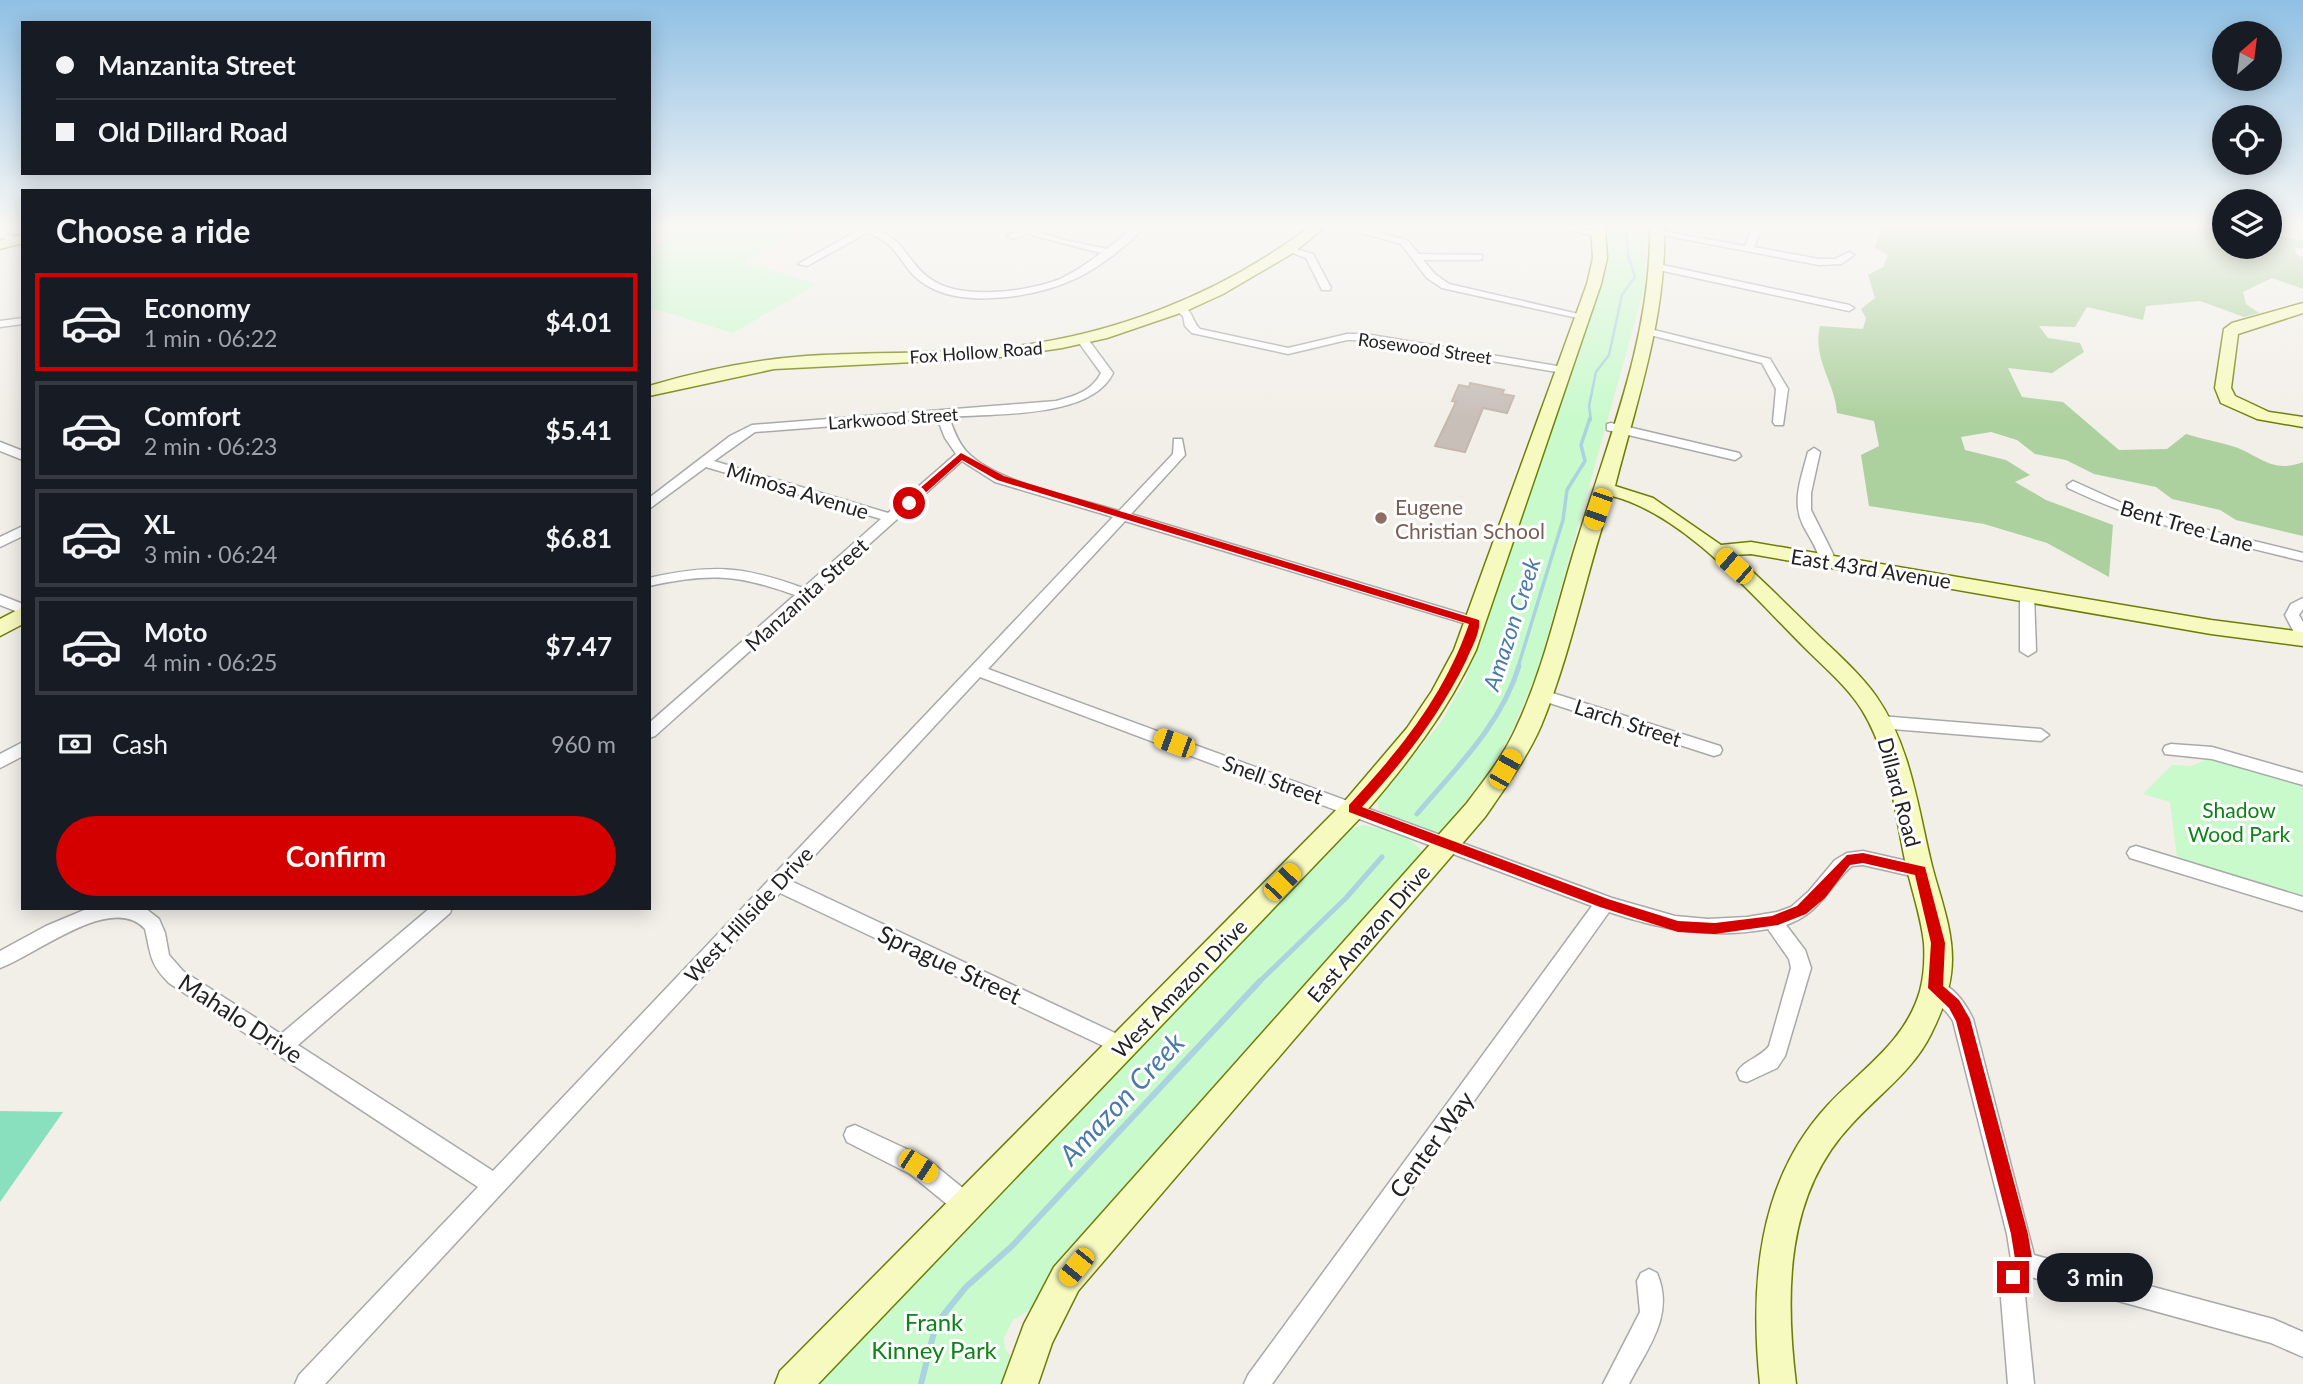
<!DOCTYPE html>
<meta charset="utf-8">
<style>
body{margin:0;font-family:Lato,sans-serif;background:#20242c;color:#f1f3f6;height:100vh;display:flex;flex-direction:column;font-size:26px;white-space:nowrap}
*{box-sizing:border-box;margin:0}
p{font-size:23px;color:#9ea1a6}
.icon{flex:none;width:38px;height:38px;fill:none;stroke:currentColor;stroke-width:2;stroke-linecap:round;stroke-linejoin:round}
.map{position:relative;flex:1;overflow:hidden}
.drawer{position:absolute;left:21px;top:189px;width:630px;height:721px;display:flex;flex-direction:column;background:#171b24;border-radius:0px;box-shadow:0 4px 18px #0003}
.drawer>*{flex:none}
.top-card{position:absolute;left:21px;top:21px;width:630px;height:154px;border-radius:0px;box-shadow:0 4px 18px #0003;display:grid;align-content:center;height:154px;padding:0 35px;background:#171b24}
.needle{width:46px;rotate:28deg}
.controls{position:absolute;left:2212px;top:21px;display:grid;gap:14px}
.controls a{display:grid;place-items:center;width:70px;height:70px;border-radius:50%;background:#171b24;box-shadow:0 4px 18px #0003;font-size:35px}
.end{position:absolute;width:32px;height:32px;margin:-16px;border:9px solid #d40000;background:#fff;box-shadow:0 0 0 4px #fff}
.from{border-radius:50%}
.bubble{position:absolute;height:49px;border-radius:24px;background:#171b24;box-shadow:0 4px 18px #0003;font-size:23px;font-weight:700;line-height:49px;text-align:center}
.car{position:absolute;width:21px;height:42px;margin:-21px -10px;border-radius:9px;box-shadow:0 0 5px 2px #0007;background:linear-gradient(#f5c518 24%,#345 0 40%,#f5c518 0 76%,#345 0 86%,#f5c518 0)}
.top-card b{display:flex;align-items:center;gap:24px;height:66px;font-size:26px}
.top-card b+b{border-top:2px solid #363941}
.top-card i{width:18px;height:18px;background:#f1f3f6}
ul{padding:0;list-style:none}
li{display:flex;align-items:center;gap:21px;height:98px;margin:0 14px 10px;padding:0 21px;border:4px solid #363941;border-radius:0px}
li div{flex:1}
li b{display:block;font-size:26px}
li em{font-style:normal;font-weight:700}
li.selected{border-color:#d40000}
li>.icon{width:63px;height:63px;stroke-width:1.5}
h2{padding:0 35px;font-size:32px;line-height:84px}
.pay{display:flex;align-items:center;gap:18px;height:77px;padding:0 35px;font-size:26px}
.pay p{margin-inline-start:auto}
.cta{display:flex;gap:14px;margin-top:auto;padding:14px 35px}
.cta a{flex:1;height:80px;border-radius:42px;background:#d40000;color:#fff;font-size:28px;font-weight:700;line-height:80px;text-align:center}
.map>svg:first-child{display:block}
.forest{fill:#add19e}
.park{fill:#c8facc}
.pitch{fill:#88e0be}
.lines{fill:none;stroke-linecap:round;stroke-linejoin:round}
.stream-far3{stroke:#aad3df;stroke-width:2.5}
.stream-far2{stroke:#aad3df;stroke-width:3.5}
.stream-far1{stroke:#aad3df;stroke-width:5}
.stream{stroke:#aad3df;stroke-width:6}
.building{fill:#c7bfb8;stroke:#c4b6ab;stroke-width:2}
.street-casing{stroke:#a9a9a9;stroke-width:3}
.secondary-casing{stroke:#707d05;stroke-width:3}
.street{fill:#fff;fill-rule:evenodd}
.secondary{fill:#f7fabf;fill-rule:evenodd}
.route{fill:#d40000}
.education-dot{fill:#8d6e63;stroke:#fff;stroke-width:2.5}
.labels{text-anchor:middle;dominant-baseline:central;stroke-width:6;stroke-linejoin:round;paint-order:stroke}
.far-street-label{font-size:18px;fill:#222;stroke:#fff}
.street-label{font-size:21px;fill:#222;stroke:#fff}
.education-label{font-size:21px;fill:#785e54;stroke:#fff;text-anchor:start}
.park-label{font-size:21px;fill:#0c8416;stroke:#fff}
.water-label{font-size:23px;font-style:italic;fill:#4a7aab;stroke:#fff}
.near-street-label{font-size:24px;fill:#222;stroke:#fff}
.near-park-label{font-size:24px;fill:#0c8416;stroke:#fff}
.near-water-label{font-size:28px;font-style:italic;fill:#4a7aab;stroke:#fff}
</style>
<div class="map">
<svg width="2303" height="1384" viewBox="0 0 2303 1384">
<rect width="100%" height="100%" fill="#f2efe9"/>
<path class="forest" d="M 1881,226 L 2224,226 L 2224,247 L 2270,247 L 2270,234 L 2303,241 L 2303,248 L 2295,248 L 2296,254 L 2303,258 L 2303,289 L 2272,278 L 2243,292 L 2246,304 L 2259,313 L 2244,317 L 2200,301 L 2146,306 L 2143,320 L 2087,307 L 2075,327 L 2039,326 L 2048,338 L 2080,343 L 2084,352 L 2052,373 L 2008,368 L 2022,397 L 2063,402 L 2119,450 L 2167,449 L 2186,434 C 2202,439 2219,442 2235,447 C 2260,456 2273,474 2303,462 L 2303,536 L 2236,520 L 2220,510 L 2172,499 L 2156,487 L 2094,474 L 2066,460 L 2035,454 L 2017,440 L 1991,432 L 1961,437 L 1965,450 L 2006,460 L 2030,475 L 2015,482 L 2046,500 L 2113,525 L 2109,577 L 2047,543 L 1984,524 L 1869,506 L 1861,455 L 1879,446 L 1874,421 L 1837,413 C 1835,382 1812,359 1820,326 L 1863,329 L 1866,318 L 1861,309 L 1875,298 L 1868,275 L 1883,267 L 1888,255 L 1875,247 Z"/>
<g class="park">
<polygon points="682,226 809,226 742,262 817,284 733,333 656,309 649,312 649,253"/>
<path d="M 1606,226 L 1646,226 L 1645,285 L 1538,670 L 1509,738 L 1489,771 L 1444,830 C 1426,837 1395,819 1379,810 L 1377,800 L 1441,722 L 1465,680 L 1606,271 Z"/>
<polygon points="2207,759 2303,784 2303,896 2177,858 2170,802 2143,794 2172,765 2192,766"/>
<path d="M 1363,825 C 1385,829 1407,833 1422,851 L 1422,857 L 1152,1156 L 1071,1254 L 1034,1307 L 1013,1320 L 1004,1338 L 1005,1349 L 1011,1357 L 1006,1384 L 819,1384 L 1350,829 Z"/>
</g>
<polygon class="pitch" points="0,1111 63,1112 0,1202"/>
<g class="lines">
<polyline class="stream-far3" points="1591,420 1589,406 1596,372 1609,355 1622,295 1635,277 1628,255 1626,226"/>
<polyline class="stream-far2" points="1518,667 1563,520 1567,490 1585,461 1581,445 1590,418"/>
<g class="stream-far1">
<path d="M 1417,814 C 1456,768 1501,725 1519,666"/>
<polyline points="1258,983 1346,898 1382,857"/>
</g>
<polyline class="stream" points="921,1384 936,1324 966,1287 1012,1246 1260,981"/>
</g>
<polygon class="building" points="1470,383 1504,390 1502,394 1514,396 1507,413 1483,408 1465,452 1435,446 1456,402 1452,401 1459,385 1469,387"/>
<g class="lines">
<g class="street-casing">
<g id="street">
<path d="M 866,226 L 876,226 L 874,229 C 905,239 906,261 929,278 C 959,301 1027,292 1060,279 C 1075,272 1088,263 1101,253 L 1027,234 L 1013,239 L 1008,236 L 1010,234 L 1027,228 L 1063,240 L 1107,249 L 1135,226 L 1145,226 C 1127,246 1101,266 1077,278 C 1038,297 964,309 926,285 C 899,269 902,244 867,233 L 807,266 L 798,264 Z"/>
<polygon points="1337,226 1352,226 1407,240 1419,254 1482,255 1482,259 1479,260 1423,260 1435,274 1449,284 1587,316 1582,319 1442,288 1427,278 1401,244"/>
<polygon points="1551,226 1569,226 1603,234 1598,237"/>
<polygon points="1753,226 1762,227 1754,247 1819,259 1835,259 1849,252 1854,255 1841,264 1819,265 1652,233 1657,230 1745,246"/>
<polygon points="0,231 19,238 21,240 16,243 0,237"/>
<polygon points="1288,247 1313,254 1331,288 1330,290 1322,290 1306,258 1288,251"/>
<polygon points="1658,264 1849,305 1854,308 1849,311 1654,269 1654,265"/>
<path d="M 1173,305 C 1193,303 1190,320 1200,329 L 1288,348 L 1347,334 L 1365,334 L 1563,367 L 1569,370 L 1563,373 L 1365,340 L 1347,340 L 1288,354 L 1192,333 L 1185,326 L 1183,316 L 1172,307 Z"/>
<polygon points="23,318 23,324 0,327 0,321"/>
<polygon points="1646,328 1770,359 1788,389 1783,425 1775,425 1773,422 1776,389 1762,363 1642,333 1642,329"/>
<path d="M 1079,338 L 1087,338 L 1113,373 C 1091,419 995,413 949,417 C 953,429 958,442 966,451 C 995,483 1078,498 1119,511 L 1173,454 L 1174,439 L 1182,439 L 1185,455 L 1131,514 L 1480,619 L 1482,622 L 1480,625 L 1470,625 L 1125,521 L 988,669 L 1612,898 L 1675,916 L 1708,919 L 1747,917 L 1777,912 L 1791,907 L 1809,891 L 1835,860 L 1847,853 L 1863,851 L 1920,864 L 1926,866 L 1929,871 L 1926,876 L 1920,878 L 1863,865 L 1852,866 C 1826,889 1821,913 1786,925 L 1805,950 L 1811,968 L 1785,1056 L 1777,1068 L 1747,1082 L 1740,1080 L 1737,1073 C 1743,1060 1760,1058 1769,1046 L 1791,968 L 1789,959 L 1768,929 C 1712,939 1662,930 1609,912 L 1272,1384 L 1244,1384 L 1248,1375 L 1592,906 L 980,677 L 791,881 L 1130,1040 L 1133,1046 L 1130,1052 L 1123,1055 L 1116,1052 L 780,893 L 325,1384 L 295,1384 L 299,1375 L 478,1187 L 169,983 C 149,963 151,954 145,929 C 112,892 35,956 0,968 L 0,951 L 46,926 L 89,908 L 145,908 L 159,919 L 165,933 L 169,955 L 183,971 L 281,1034 L 430,908 L 452,908 L 450,913 L 298,1045 L 493,1171 L 1113,517 L 995,482 L 962,461 L 655,736 L 649,738 L 649,723 L 795,595 C 737,574 709,573 649,586 L 649,578 C 712,564 743,566 803,588 L 881,519 L 706,467 L 649,509 L 649,498 L 730,436 L 752,425 L 1056,401 C 1075,396 1092,391 1101,373 L 1077,340 ZM 937,418 L 945,438 L 956,454 L 888,513 L 714,461 L 755,432 Z"/>
<polygon points="1611,423 1739,453 1741,456 1735,460 1607,430 1607,424"/>
<polygon points="0,442 23,451 23,460 0,451"/>
<path d="M 1814,448 L 1820,452 L 1811,493 L 1811,510 L 1833,554 L 1834,561 L 1827,565 L 1820,561 C 1817,547 1809,537 1803,525 C 1791,501 1802,476 1808,452 Z"/>
<path d="M 2073,481 L 2124,504 L 2196,527 L 2303,553 L 2303,561 C 2221,541 2145,525 2068,488 L 2067,485 Z"/>
<polygon points="23,526 23,536 0,547 0,537"/>
<polygon points="2027,589 2034,594 2036,651 2028,656 2020,651 2020,594"/>
<polygon points="0,595 23,604 23,614 0,605"/>
<polygon points="2303,598 2303,609 2299,615 2303,622 2303,642 2298,640 2285,615 2291,604"/>
<polygon points="1543,690 1720,746 1722,750 1720,754 1714,756 1537,699 1535,695 1537,691"/>
<polygon points="1880,716 2041,729 2049,735 2041,741 1880,728 1872,722"/>
<polygon points="23,742 23,756 0,768 0,754"/>
<polygon points="2171,744 2212,747 2303,773 2303,785 2212,759 2165,754 2163,750 2165,746"/>
<polygon points="2136,846 2303,897 2303,911 2130,858 2127,853 2130,848"/>
<path d="M 1935,980 C 1953,986 1965,1002 1973,1019 L 2034,1255 L 2273,1319 L 2303,1332 L 2303,1357 L 2271,1343 L 2027,1276 L 2024,1286 L 2034,1384 L 2008,1384 L 2000,1286 L 2005,1264 L 2011,1259 L 2007,1234 L 1953,1021 C 1946,1008 1931,1001 1925,988 L 1928,982 Z"/>
<polygon points="855,1125 926,1158 975,1198 978,1206 975,1214 967,1217 959,1214 910,1174 847,1142 844,1135 847,1128"/>
<path d="M 1649,1269 L 1657,1273 C 1675,1315 1648,1347 1629,1384 L 1603,1384 L 1640,1312 L 1637,1281 L 1641,1273 Z"/>
</g>
</g>
<g class="secondary-casing">
<g id="secondary">
<path d="M 1311,226 L 1326,226 L 1293,253 L 1223,294 L 1186,311 L 1107,338 L 1062,348 L 993,358 L 774,369 L 649,396 L 649,386 C 700,371 753,360 806,356 C 868,352 930,354 992,349 C 1108,338 1218,296 1311,226 Z"/>
<path d="M 1591,226 L 1605,226 L 1607,258 L 1601,284 L 1476,650 C 1447,712 1407,764 1362,816 L 818,1384 L 775,1384 L 780,1371 L 1344,802 L 1407,728 L 1432,691 L 1454,650 L 1587,284 L 1593,258 Z"/>
<path d="M 1650,226 L 1664,226 C 1667,315 1637,400 1615,486 L 1653,498 L 1721,545 L 1751,542 L 2211,620 L 2303,632 L 2303,646 L 2211,634 L 1751,554 L 1734,555 C 1765,582 1793,611 1822,639 C 1841,657 1861,675 1876,696 C 1911,746 1918,809 1932,866 C 1940,897 1952,927 1952,959 C 1952,986 1943,1010 1931,1034 C 1913,1071 1878,1095 1851,1125 C 1785,1195 1785,1294 1796,1384 L 1760,1384 C 1750,1286 1757,1182 1827,1106 C 1861,1069 1905,1043 1920,991 C 1924,976 1925,959 1924,943 C 1921,916 1912,891 1906,865 C 1895,814 1890,755 1862,710 C 1847,686 1824,667 1804,647 C 1753,596 1684,514 1612,496 C 1586,572 1572,651 1541,726 C 1527,758 1505,788 1485,817 L 1078,1291 L 1052,1343 L 1038,1384 L 1002,1384 L 1024,1324 L 1054,1267 L 1467,803 C 1485,779 1504,755 1516,728 C 1543,671 1556,610 1574,551 C 1606,445 1652,338 1650,226 Z"/>
<polygon points="23,234 23,243 0,249 0,241"/>
<polygon points="2303,303 2303,313 2238,334 2231,388 2235,396 2269,412 2303,417 2303,427 2257,419 2221,403 2215,388 2224,329 2232,323"/>
<polygon points="23,607 23,624 0,636 0,619"/>
</g>
</g>
<use href="#street" class="street"/>
<use href="#secondary" class="secondary"/>
</g>
<linearGradient id="sky" x2="0" y2="1"><stop stop-color="#8fc0e4"/><stop offset="0.54" stop-color="#f9f8f5"/><stop offset="1" stop-color="#f9f8f5" stop-opacity="0"/></linearGradient>
<rect width="2303" height="419" fill="url(#sky)"/>
<path class="route" d="M 961,453 L 1004,476 L 1479,620 C 1481,632 1471,649 1466,661 C 1439,716 1404,761 1362,807 L 1608,899 L 1678,921 L 1715,923 L 1772,916 L 1797,906 L 1847,855 L 1863,853 L 1925,867 L 1945,943 L 1943,986 L 1959,1000 L 1970,1019 L 2028,1234 L 2033,1264 L 2030,1270 L 2023,1273 L 2019,1283 L 2013,1285 L 2007,1283 L 2004,1277 L 2011,1260 L 2015,1259 L 2011,1234 L 1956,1021 L 1949,1008 L 1928,988 L 1931,943 L 1915,875 L 1863,863 L 1850,865 L 1825,898 L 1806,914 L 1778,925 L 1715,934 L 1678,932 L 1600,907 L 1349,812 L 1349,805 C 1400,750 1444,696 1469,624 L 997,480 L 962,460 L 912,505 L 905,505 L 905,501 Z"/>
<circle class="education-dot" cx="1381" cy="518" r="7"/>
<g class="labels">
<g class="far-street-label">
<text transform="translate(1425 348) rotate(8)">Rosewood Street</text>
<text transform="translate(976 352) rotate(-4)">Fox Hollow Road</text>
<text transform="translate(893 418) rotate(-4)">Larkwood Street</text>
</g>
<g class="street-label">
<text transform="translate(798 490) rotate(17)">Mimosa Avenue</text>
<text transform="translate(2187 525) rotate(16)">Bent Tree Lane</text>
<text transform="translate(1871 568) rotate(9)">East 43rd Avenue</text>
<text transform="translate(806 594) rotate(-42)">Manzanita Street</text>
<text transform="translate(1628 722) rotate(18)">Larch Street</text>
<text transform="translate(1273 779) rotate(20)">Snell Street</text>
<text transform="translate(1900 792) rotate(75)">Dillard Road</text>
<text transform="translate(748 914) rotate(-47)">West Hillside Drive</text>
<text transform="translate(1368 933) rotate(-49)">East Amazon Drive</text>
<text transform="translate(1179 988) rotate(-46)">West Amazon Drive</text>
</g>
<g class="education-label">
<text x="1395" y="506">Eugene<tspan x="1395" dy="24">Christian School</tspan></text>
</g>
<g class="park-label">
<text x="2239" y="809">Shadow<tspan x="2239" dy="24">Wood Park</tspan></text>
</g>
<g class="water-label">
<text transform="translate(1511 624) rotate(-72)">Amazon Creek</text>
</g>
<g class="near-street-label">
<text transform="translate(950 964) rotate(25)">Sprague Street</text>
<text transform="translate(241 1018) rotate(33)">Mahalo Drive</text>
<text transform="translate(1431 1144) rotate(-54)">Center Way</text>
</g>
<g class="near-park-label">
<text x="934" y="1321">Frank<tspan x="934" dy="28">Kinney Park</tspan></text>
</g>
<g class="near-water-label">
<text transform="translate(1121 1098) rotate(-47)">Amazon Creek</text>
</g>
</g>
</svg>
<div class="controls">
<a><svg class="needle" viewBox="-14 -14 28 28"><path d="M0-13l5 13h-10z" fill="#e53935"/><path d="M0 13l5-13h-10z" fill="#9ea1a6"/></svg></a>
<a><svg class="icon" aria-label="locate" viewBox="0 0 24 24"><circle cx="12" cy="12" r="6"/><path d="M12 2v4M12 18v4M2 12h4M18 12h4"/></svg></a>
<a><svg class="icon" aria-label="layers" viewBox="0 0 24 24"><path d="M12 4l9 5-9 5-9-5zM3 14l9 5 9-5"/></svg></a>
</div>
<i class="end from" style="left:909px;top:503px"></i>
<i class="end" style="left:2013px;top:1277px"></i>
<div class="bubble" style="left:2037px;top:1253px;width:116px">3 min</div>
<i class="car" style="left:1598px;top:509px;rotate:199deg"></i>
<i class="car" style="left:1734px;top:566px;rotate:311deg"></i>
<i class="car" style="left:1174px;top:743px;rotate:290deg"></i>
<i class="car" style="left:1505px;top:769px;rotate:29deg"></i>
<i class="car" style="left:1282px;top:882px;rotate:44deg"></i>
<i class="car" style="left:918px;top:1166px;rotate:123deg"></i>
<i class="car" style="left:1076px;top:1267px;rotate:219deg"></i>
<div class="top-card">
<b><i class="from"></i>Manzanita Street</b>
<b><i></i>Old Dillard Road</b>
</div>
<section class="drawer">
<h2>Choose a ride</h2>
<ul>
<li class="selected"><svg class="icon" aria-label="car" viewBox="0 0 24 24"><path d="M5 17H2v-5l4-1 3-4h7l3 4 3 1v5h-3M9 17h6M6 11h13"/><circle cx="7" cy="17" r="2"/><circle cx="17" cy="17" r="2"/></svg><div><b>Economy</b><p>1 min · 06:22</p></div><em>$4.01</em></li>
<li><svg class="icon" aria-label="car" viewBox="0 0 24 24"><path d="M5 17H2v-5l4-1 3-4h7l3 4 3 1v5h-3M9 17h6M6 11h13"/><circle cx="7" cy="17" r="2"/><circle cx="17" cy="17" r="2"/></svg><div><b>Comfort</b><p>2 min · 06:23</p></div><em>$5.41</em></li>
<li><svg class="icon" aria-label="car" viewBox="0 0 24 24"><path d="M5 17H2v-5l4-1 3-4h7l3 4 3 1v5h-3M9 17h6M6 11h13"/><circle cx="7" cy="17" r="2"/><circle cx="17" cy="17" r="2"/></svg><div><b>XL</b><p>3 min · 06:24</p></div><em>$6.81</em></li>
<li><svg class="icon" aria-label="car" viewBox="0 0 24 24"><path d="M5 17H2v-5l4-1 3-4h7l3 4 3 1v5h-3M9 17h6M6 11h13"/><circle cx="7" cy="17" r="2"/><circle cx="17" cy="17" r="2"/></svg><div><b>Moto</b><p>4 min · 06:25</p></div><em>$7.47</em></li>
</ul>
<div class="pay"><svg class="icon" aria-label="cash" viewBox="0 0 24 24"><path d="M3 7h18v10H3z"/><circle cx="12" cy="12" r="2"/></svg>Cash<p>960 m</p></div>
<div class="cta"><a>Confirm</a></div>
</section>
</div>
